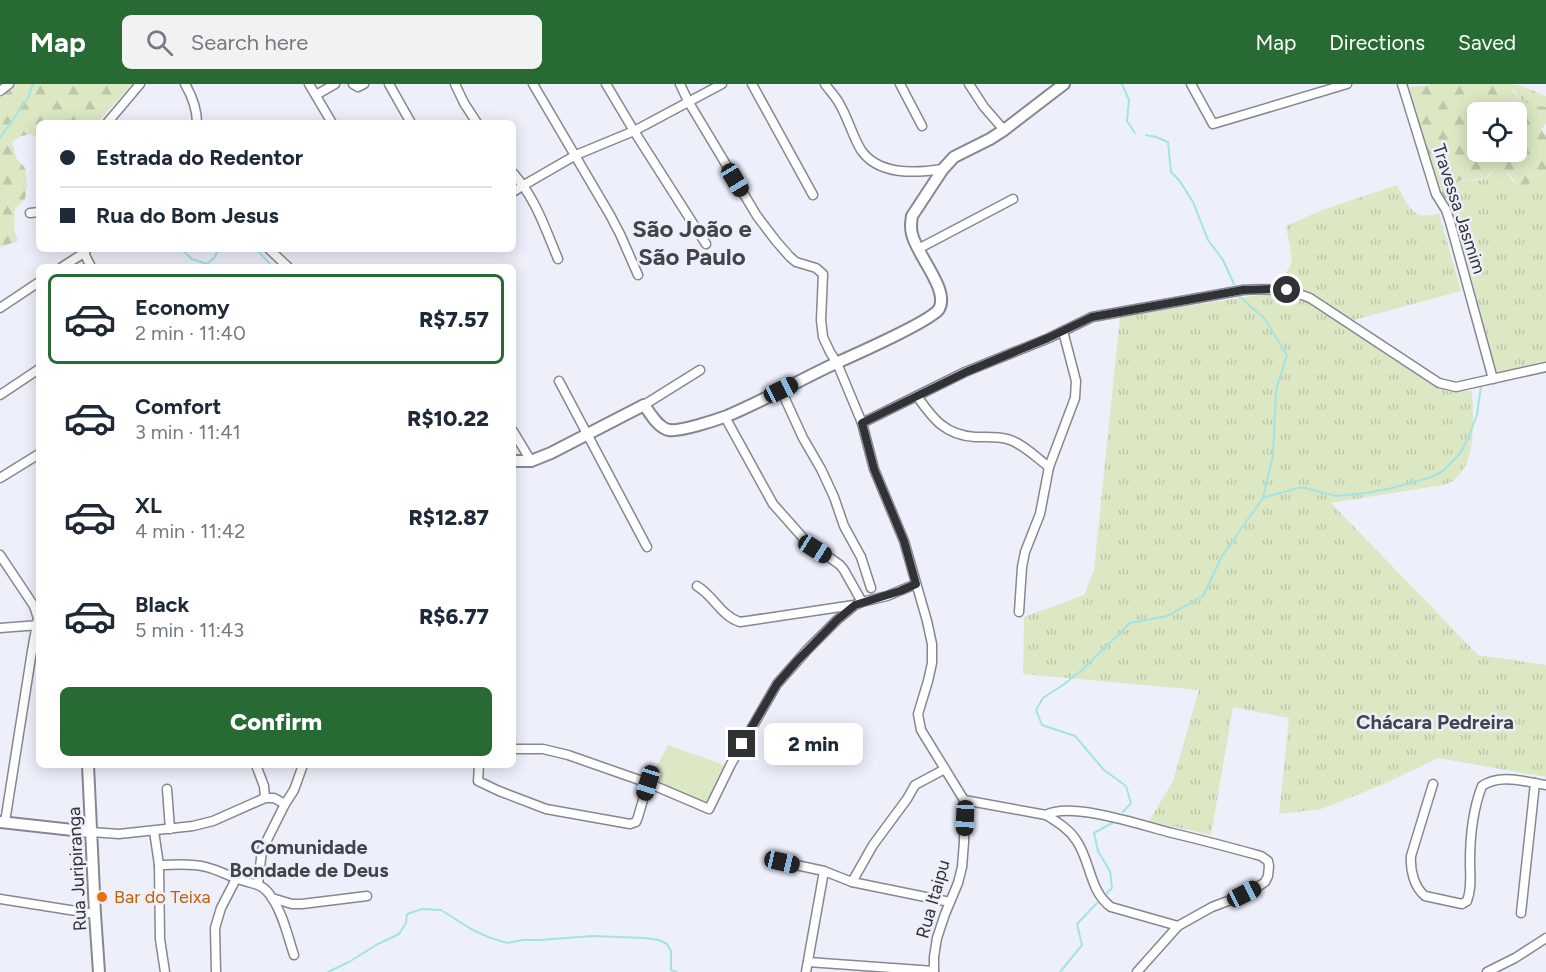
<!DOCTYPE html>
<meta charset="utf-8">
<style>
body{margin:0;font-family:Figtree,sans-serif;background:#f2f2f3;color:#1f2937;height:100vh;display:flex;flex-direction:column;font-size:22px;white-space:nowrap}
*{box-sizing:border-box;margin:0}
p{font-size:20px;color:#747a83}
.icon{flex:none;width:33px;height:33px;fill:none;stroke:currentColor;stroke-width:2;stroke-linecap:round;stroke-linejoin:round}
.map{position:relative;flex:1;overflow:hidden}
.drawer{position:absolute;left:36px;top:180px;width:480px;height:504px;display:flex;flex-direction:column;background:#fff;border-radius:9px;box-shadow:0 3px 15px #0003}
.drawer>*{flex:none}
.top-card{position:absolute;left:36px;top:36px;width:480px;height:132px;border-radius:9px;box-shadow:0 3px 15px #0003;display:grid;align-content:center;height:132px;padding:0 24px;background:#fff}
.tools{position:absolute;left:1467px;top:18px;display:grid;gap:12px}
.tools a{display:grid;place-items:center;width:60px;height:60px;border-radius:9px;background:#fff;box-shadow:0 3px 15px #0003;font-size:30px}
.end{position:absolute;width:27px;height:27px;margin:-14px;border:8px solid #313236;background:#fff;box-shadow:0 0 0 3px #fff}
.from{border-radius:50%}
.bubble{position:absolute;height:42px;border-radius:9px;background:#fff;box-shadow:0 3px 15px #0003;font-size:20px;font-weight:800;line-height:42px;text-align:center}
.car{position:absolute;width:18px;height:36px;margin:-18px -9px;border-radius:8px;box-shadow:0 0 4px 2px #0007;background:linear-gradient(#222 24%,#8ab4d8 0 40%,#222 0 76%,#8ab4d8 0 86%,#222 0)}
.top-card b{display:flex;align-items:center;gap:21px;height:57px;font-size:22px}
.top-card b+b{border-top:2px solid #e0e1e3}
.top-card i{width:15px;height:15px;background:#1f2937}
ul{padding:10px 0 0;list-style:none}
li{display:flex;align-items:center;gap:18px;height:90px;margin:0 12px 9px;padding:0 12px;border:3px solid transparent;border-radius:9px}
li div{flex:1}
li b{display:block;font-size:22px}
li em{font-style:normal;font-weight:800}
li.active{border-color:#286a34}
li>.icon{width:54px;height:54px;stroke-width:1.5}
.primary-button{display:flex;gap:12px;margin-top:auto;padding:12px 24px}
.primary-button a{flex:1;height:69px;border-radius:9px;background:#286a34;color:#fff;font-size:24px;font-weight:800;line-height:69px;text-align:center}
header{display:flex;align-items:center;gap:36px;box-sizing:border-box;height:84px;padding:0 30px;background:#286a34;color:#fff}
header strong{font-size:28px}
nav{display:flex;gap:33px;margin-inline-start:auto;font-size:21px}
.search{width:420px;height:54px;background:#f2f2f3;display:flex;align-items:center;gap:15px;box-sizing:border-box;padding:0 21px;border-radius:9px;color:#747a83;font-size:22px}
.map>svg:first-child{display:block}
.grass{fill:url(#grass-tufts)}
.forest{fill:url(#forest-firs);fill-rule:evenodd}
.wetland{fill:url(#wetland-marsh)}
.park{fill:#dce7c4}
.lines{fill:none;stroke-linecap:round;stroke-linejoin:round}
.stream{stroke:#a3e3e3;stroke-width:2}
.minor-casing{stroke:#858791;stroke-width:11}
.tertiary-casing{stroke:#858791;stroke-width:14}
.minor{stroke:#fff;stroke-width:8}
.tertiary{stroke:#fff;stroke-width:10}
.route{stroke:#313236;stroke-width:8}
.food-dot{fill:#e8710a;stroke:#edf0fb;stroke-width:2}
.labels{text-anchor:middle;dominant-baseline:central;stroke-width:5;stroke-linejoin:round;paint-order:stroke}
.street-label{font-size:18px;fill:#313236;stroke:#edf0fb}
.food-label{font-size:18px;fill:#c56008;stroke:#edf0fb;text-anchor:start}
.neighbourhood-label{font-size:20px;font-weight:bold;fill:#41444c;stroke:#edf0fb}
.district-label{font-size:24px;font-weight:bold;fill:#41444c;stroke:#edf0fb}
</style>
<header>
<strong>Map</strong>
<div class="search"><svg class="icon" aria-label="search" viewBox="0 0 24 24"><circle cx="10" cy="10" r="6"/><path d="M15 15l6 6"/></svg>Search here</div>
<nav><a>Map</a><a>Directions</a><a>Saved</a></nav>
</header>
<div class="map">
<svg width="1546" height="888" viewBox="0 0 1546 888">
<defs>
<pattern id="grass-tufts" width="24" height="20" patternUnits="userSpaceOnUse" patternTransform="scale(1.5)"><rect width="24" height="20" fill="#dce7c4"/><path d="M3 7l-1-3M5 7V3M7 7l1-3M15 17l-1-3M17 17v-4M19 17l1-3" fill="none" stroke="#bdc7a9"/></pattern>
<pattern id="forest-firs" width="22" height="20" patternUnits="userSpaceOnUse" patternTransform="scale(1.5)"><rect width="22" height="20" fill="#dce7c4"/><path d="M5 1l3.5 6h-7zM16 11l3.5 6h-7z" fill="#bdc7a9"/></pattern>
<pattern id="wetland-marsh" width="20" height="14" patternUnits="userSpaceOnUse" patternTransform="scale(1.5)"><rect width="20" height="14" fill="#dce7c4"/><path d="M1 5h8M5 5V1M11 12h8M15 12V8" fill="none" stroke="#bdc7a9"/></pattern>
</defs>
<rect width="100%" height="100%" fill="#edf0fb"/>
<g class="grass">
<path d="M 1494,86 L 1504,86 L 1517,102 L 1527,102 L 1536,93 L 1546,86 L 1546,278 L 1497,289 L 1455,133 C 1444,119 1446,114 1453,99 C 1464,95 1476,99 1486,94 C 1489,92 1492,89 1494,86 Z"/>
<path d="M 1397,101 C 1408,122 1413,138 1439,129 L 1461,207 L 1354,236 L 1303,207 L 1280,199 L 1290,182 L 1292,175 L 1286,142 L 1322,126 Z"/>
<path d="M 1264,210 L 1284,210 L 1305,217 L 1333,234 L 1437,304 L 1451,308 L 1472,307 C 1473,334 1478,382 1451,398 C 1448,400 1445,400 1442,401 L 1331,419 L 1478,571 L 1546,581 L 1546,693 L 1438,674 L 1382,701 L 1321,725 L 1279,730 L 1289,634 L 1233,623 L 1211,751 L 1149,737 L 1173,697 L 1199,606 L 1023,590 L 1024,533 L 1084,511 L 1094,486 L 1120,233 Z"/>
</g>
<g class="forest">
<polygon points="16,0 132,0 97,39 39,39 39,58 32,50 21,52 12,58 16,74 25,84 27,100 25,115 15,125 14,145 18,157 0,163 0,11"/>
<path d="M 1432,0 L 1507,0 C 1511,6 1516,9 1520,15 L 1546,23 L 1546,39 L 1542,45 L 1543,49 L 1546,51 L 1546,86 L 1536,93 L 1527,102 L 1517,102 L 1512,93 L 1504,86 L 1494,86 L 1485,94 L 1466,97 L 1462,96 L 1454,99 L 1447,115 L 1442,113 L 1439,109 L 1409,3 C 1417,2 1425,3 1432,0 ZM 1478,28 L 1516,28 L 1516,68 L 1478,68 Z"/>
</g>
<path class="wetland" d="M 1507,0 C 1523,0 1531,7 1546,12 L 1546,23 L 1541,22 L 1537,25 L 1520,15 L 1515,7 L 1510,4 Z"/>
<polygon class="park" points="668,661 727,682 708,723 651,693"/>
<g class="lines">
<g class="stream">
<polyline points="191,0 193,7"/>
<polyline points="1122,0 1129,16 1127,37 1135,49"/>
<polyline points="1146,51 1156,53 1168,58 1171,88 1179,96 1193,118 1208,156 1223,176 1234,200"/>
<polyline points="0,54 28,14 33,0"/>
<polyline points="181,165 192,175 207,180 214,174 219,165"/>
<polyline points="256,165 273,183"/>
<polyline points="1263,414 1301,403 1336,412 1366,409 1392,404 1432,393 1443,387 1452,378 1461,368 1468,354 1477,331 1481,302"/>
<polyline points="1123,728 1131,719 1126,702 1104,686 1075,652 1042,641 1036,626 1043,614 1063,601 1082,586 1130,539 1167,532 1203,512 1222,472 1263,414 1273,371 1276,306 1287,271 1264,234 1240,213"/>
<polyline points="1107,809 1112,804 1110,787 1098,767 1094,749 1114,738"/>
<polyline points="328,888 349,878 376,861 399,850 406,839 407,830 422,825 441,826 471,845 488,853 507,859 523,856 540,856 592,852 644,854 659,856 667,860 671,867 671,886 677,888"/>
<polyline points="1060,888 1082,861 1077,840 1097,819"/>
</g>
<g class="minor-casing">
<g id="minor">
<path d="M 185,0 C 192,12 197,25 197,39"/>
<polyline points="309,0 332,39"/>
<polyline points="353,0 358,3 364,0"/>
<polyline points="389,0 411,39"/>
<polyline points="455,0 464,19 477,39"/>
<polyline points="533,0 610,131 620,150 638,191"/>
<polyline points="606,0 634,47 706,160"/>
<polyline points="680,0 688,17 757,132 776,157 790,173 796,178 816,184 823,190 821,236 823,253 830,268 837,279 862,339 874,385 904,457 927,537 932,560 932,579 928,597 918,630 921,646 964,716 964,758 962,783 958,799 945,830 937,854 934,873 934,888"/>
<polyline points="752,0 813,111"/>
<path d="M 825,0 C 829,6 835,12 839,19 C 848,34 852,51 861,66 C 879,92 916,89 943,85"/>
<polyline points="900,0 922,42"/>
<polyline points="969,0 984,23 1004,46"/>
<polyline points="1191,0 1213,40 1347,0"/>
<polyline points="1402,0 1436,110 1446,126 1450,138 1493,295"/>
<polyline points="0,7 9,0"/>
<polyline points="316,11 335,0"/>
<polyline points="107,39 140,0"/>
<path d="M 513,89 C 536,115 545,144 558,175"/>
<polyline points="513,108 524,101 576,71 634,47 722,0"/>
<polyline points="30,129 39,128"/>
<polyline points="269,165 288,183"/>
<polyline points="918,165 1013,115"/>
<polyline points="84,169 91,183"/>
<polyline points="62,183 84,169 87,165"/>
<polyline points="0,224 39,198"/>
<polyline points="559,297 647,463"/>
<polyline points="781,306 803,354 821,385 834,413 844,442 861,473 871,504"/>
<polyline points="0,311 39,285"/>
<path d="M 917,312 C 933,335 945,351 975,353 C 985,353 997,352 1007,355 C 1021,358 1038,375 1049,383"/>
<polyline points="644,321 700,286"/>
<polyline points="725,333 773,420 805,456 840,481 844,486 862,518 887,512 916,500"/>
<path d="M 862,339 L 965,288 L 1049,254 L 1092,233 L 1243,206 C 1267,204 1288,205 1310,214 L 1439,299 L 1456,303 L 1546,283"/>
<polyline points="513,347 531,377"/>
<polyline points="0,394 39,370"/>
<polyline points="0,471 34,522 38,534 32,567 5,738"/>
<path d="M 697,502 C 714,512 721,532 740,538 L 854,521"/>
<polyline points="1019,528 1022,483 1025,468 1040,430 1049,383 1075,314 1076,297 1063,247"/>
<polyline points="0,544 39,541"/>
<polyline points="513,665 543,665 568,671 648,699 709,725 731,680 777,600 808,565 837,536 855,521 862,518"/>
<polyline points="256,681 264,702 265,714"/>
<polyline points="479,681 478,697 499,707 546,725 630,740 636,738 638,733 648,699"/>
<path d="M 1433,700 L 1411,772 C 1410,786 1414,803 1425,812 L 1462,820 L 1467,817 C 1472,804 1470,791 1470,778 C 1470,754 1473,725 1482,702 C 1500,689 1526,698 1546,701"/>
<polyline points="167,705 170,745"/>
<path d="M 964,716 L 1046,731 C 1071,717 1144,742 1172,749 C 1202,756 1232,764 1261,772 L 1268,777 L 1269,782 L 1268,792 L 1265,798 L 1256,804 L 1244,811 L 1212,823 L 1178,842 L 1137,888"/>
<path d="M 1046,731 C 1057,738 1069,745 1076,756 C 1091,777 1089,807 1111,823 L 1178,842"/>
<polyline points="154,747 159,781 160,855 165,888"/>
<polyline points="91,748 119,750 193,742 213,737 265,714 274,714 285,720"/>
<polyline points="782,778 824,787 852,798 950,818"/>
<path d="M 159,781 C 174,781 191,779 206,783 C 218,786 229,792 241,796 C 255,801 263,799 272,814 C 283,830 288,853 294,871"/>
<polyline points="852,798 873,761 907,715 915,701 945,685"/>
<polyline points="258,800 262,766 285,720 294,706 303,681"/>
<polyline points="272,814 292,820 302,820 367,812"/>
<polyline points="0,815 95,830"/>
<polyline points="1521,829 1535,699"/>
<polyline points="808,878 934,887"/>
<polyline points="216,888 215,844 221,824 236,795"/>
<polyline points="806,888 824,787"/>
<polyline points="1487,888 1515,874 1546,854"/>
</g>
</g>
<g class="tertiary-casing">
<g id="tertiary">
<path d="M 513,377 L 531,377 L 551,369 L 644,321 C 650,329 658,344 669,346 C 680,348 716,336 727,332 C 763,317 798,297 834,280 C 852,272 931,237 939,225 C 950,206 916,170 912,150 C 910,143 911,138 912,132 L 943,85 L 954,73 L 990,55 L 1004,46 L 1064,0"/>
<polyline points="88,681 95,830 99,888"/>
<polyline points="0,738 91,748"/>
</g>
</g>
<use href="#minor" class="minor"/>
<use href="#tertiary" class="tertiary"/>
</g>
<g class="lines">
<polyline class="route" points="742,660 777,600 798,576 837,536 855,521 900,507 916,500 904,457 874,385 862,339 966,288 1048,254 1092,233 1243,206 1273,205 1287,206"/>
</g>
<circle class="food-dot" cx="102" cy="813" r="6"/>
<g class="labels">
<g class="street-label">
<text transform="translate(1459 125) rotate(72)">Travessa Jasmim</text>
<text transform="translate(77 785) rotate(-93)">Rua Juripiranga</text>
<text transform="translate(933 815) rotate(-74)">Rua Itaipu</text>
</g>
<g class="food-label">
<text x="114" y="813">Bar do Teixa</text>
</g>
<g class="neighbourhood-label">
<text x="1435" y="638">Chácara Pedreira</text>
<text x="309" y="763">Comunidade<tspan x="309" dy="23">Bondade de Deus</tspan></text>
</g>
<g class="district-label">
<text x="692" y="144">São João e<tspan x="692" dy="28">São Paulo</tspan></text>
</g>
</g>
</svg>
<div class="tools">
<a><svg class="icon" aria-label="locate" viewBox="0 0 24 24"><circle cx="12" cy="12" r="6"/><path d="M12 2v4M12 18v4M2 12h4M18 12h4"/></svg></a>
</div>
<i class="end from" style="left:1287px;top:206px"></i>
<i class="end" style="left:742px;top:660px"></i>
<div class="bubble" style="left:764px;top:639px;width:99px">2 min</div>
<i class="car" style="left:735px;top:96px;rotate:149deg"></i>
<i class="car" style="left:781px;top:306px;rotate:64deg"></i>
<i class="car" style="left:815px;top:465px;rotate:122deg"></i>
<i class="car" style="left:648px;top:699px;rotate:197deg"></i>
<i class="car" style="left:965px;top:734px;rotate:182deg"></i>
<i class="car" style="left:782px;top:778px;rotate:103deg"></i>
<i class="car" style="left:1244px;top:810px;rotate:63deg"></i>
<div class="top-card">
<b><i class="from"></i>Estrada do Redentor</b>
<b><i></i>Rua do Bom Jesus</b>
</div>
<section class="drawer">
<ul>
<li class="active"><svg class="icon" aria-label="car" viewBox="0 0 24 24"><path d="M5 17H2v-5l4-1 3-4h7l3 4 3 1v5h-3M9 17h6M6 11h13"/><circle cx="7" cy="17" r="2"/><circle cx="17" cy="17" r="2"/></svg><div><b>Economy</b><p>2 min · 11:40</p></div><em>R$7.57</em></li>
<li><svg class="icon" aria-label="car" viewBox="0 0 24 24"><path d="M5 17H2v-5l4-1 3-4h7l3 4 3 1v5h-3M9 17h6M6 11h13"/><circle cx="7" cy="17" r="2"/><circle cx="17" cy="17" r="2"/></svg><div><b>Comfort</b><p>3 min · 11:41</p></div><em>R$10.22</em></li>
<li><svg class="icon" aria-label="car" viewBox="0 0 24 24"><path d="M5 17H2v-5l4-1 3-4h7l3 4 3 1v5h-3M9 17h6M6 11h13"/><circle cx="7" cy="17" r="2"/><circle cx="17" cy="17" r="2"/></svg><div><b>XL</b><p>4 min · 11:42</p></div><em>R$12.87</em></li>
<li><svg class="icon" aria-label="car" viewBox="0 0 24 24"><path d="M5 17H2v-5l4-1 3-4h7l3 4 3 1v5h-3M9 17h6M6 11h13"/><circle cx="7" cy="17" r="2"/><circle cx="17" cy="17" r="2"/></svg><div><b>Black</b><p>5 min · 11:43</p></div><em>R$6.77</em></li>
</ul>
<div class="primary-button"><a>Confirm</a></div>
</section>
</div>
